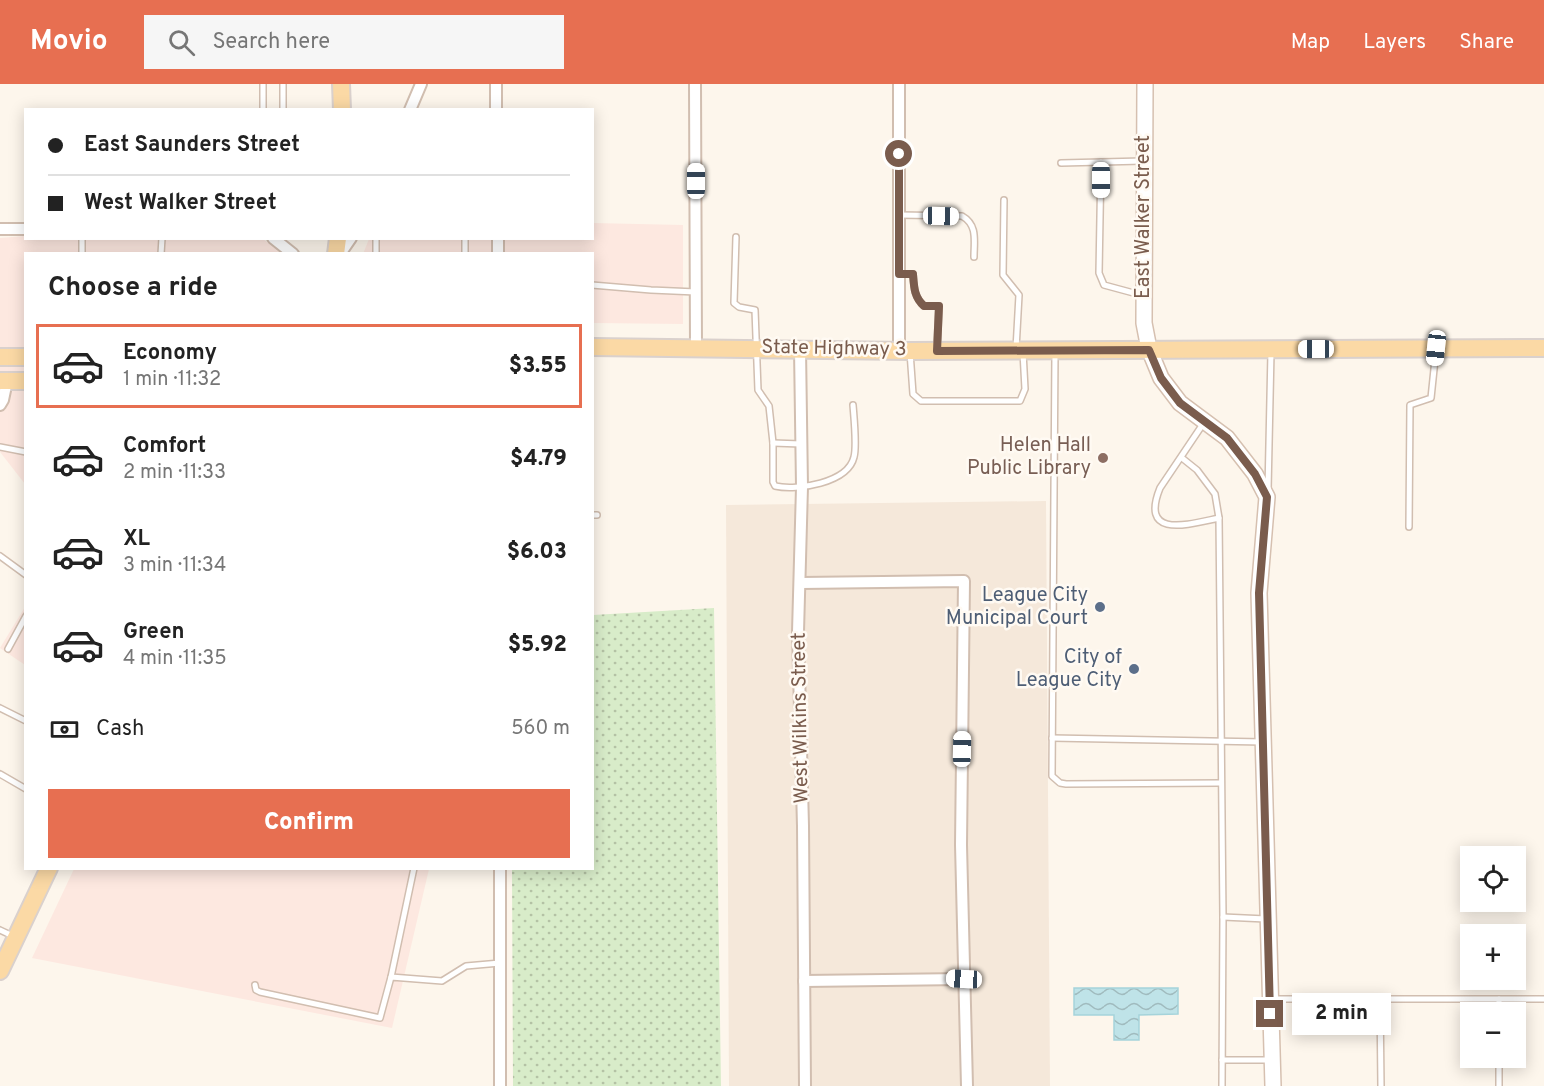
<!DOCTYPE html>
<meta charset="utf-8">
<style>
body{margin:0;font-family:Overpass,sans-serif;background:#f6f6f6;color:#222;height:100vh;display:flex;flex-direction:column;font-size:22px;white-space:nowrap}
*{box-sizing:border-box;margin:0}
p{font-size:20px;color:#767676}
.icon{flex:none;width:33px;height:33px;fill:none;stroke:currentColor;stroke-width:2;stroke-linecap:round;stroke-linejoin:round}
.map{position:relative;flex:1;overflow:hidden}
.sheet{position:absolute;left:24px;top:168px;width:570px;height:618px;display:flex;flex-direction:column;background:#fff;border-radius:0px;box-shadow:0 3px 15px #0003}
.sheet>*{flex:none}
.top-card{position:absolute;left:24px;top:24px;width:570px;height:132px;border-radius:0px;box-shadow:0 3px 15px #0003;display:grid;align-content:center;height:132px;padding:0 24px;background:#fff}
.buttons{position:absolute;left:1460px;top:762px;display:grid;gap:12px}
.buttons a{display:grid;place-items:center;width:66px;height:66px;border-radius:0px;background:#fff;box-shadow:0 3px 15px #0003;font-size:30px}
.end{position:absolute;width:27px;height:27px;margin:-14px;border:8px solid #7a5c4d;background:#fff;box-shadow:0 0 0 3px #fff}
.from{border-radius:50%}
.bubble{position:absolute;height:42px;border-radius:0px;background:#fff;box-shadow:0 3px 15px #0003;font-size:20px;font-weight:800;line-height:42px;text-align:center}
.car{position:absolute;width:18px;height:36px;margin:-18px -9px;border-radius:8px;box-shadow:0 0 4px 2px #0007;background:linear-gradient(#fff 24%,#345 0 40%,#fff 0 76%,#345 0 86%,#fff 0)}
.top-card b{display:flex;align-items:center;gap:21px;height:57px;font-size:22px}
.top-card b+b{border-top:2px solid #e0e0e0}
.top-card i{width:15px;height:15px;background:#222}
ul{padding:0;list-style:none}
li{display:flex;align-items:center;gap:18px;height:84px;margin:0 12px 9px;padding:0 12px;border:3px solid transparent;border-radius:0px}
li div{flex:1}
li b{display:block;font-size:22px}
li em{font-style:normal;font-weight:800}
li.on{border-color:#e76f51}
li>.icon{width:54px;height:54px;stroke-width:1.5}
h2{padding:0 24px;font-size:27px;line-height:72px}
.pay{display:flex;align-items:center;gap:15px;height:66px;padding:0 24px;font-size:22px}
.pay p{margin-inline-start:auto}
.button{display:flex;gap:12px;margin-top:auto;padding:12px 24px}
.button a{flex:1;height:69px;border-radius:0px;background:#e76f51;color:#fff;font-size:24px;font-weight:800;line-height:69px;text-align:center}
header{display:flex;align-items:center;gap:36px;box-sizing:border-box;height:84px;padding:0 30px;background:#e76f51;color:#fff}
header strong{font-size:28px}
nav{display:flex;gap:33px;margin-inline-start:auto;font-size:21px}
.search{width:420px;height:54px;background:#f6f6f6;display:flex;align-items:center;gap:15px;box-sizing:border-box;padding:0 21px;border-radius:0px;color:#767676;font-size:22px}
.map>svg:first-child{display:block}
.residential{fill:#f5e8da}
.commercial{fill:#fde8e0}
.grass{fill:url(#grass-dots)}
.water{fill:url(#water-waves);stroke:#a5d3da;stroke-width:1.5}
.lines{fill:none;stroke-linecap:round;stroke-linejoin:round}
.lane-casing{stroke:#d1beb0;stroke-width:8}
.street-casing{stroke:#d1beb0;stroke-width:14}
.secondary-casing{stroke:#d6c0b0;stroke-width:18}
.primary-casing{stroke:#dad1cd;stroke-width:20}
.lane{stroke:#fff;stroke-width:5}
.street{stroke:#fff;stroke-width:10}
.secondary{stroke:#fff;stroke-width:15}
.primary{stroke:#fbd9a5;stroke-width:16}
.route{stroke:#7a5c4d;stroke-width:8}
.education-dot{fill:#8d6e63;stroke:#fffaf3;stroke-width:2}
.service-dot{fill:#5c6f8a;stroke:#fffaf3;stroke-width:2}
.labels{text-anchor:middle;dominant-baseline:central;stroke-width:5;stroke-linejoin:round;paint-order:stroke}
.street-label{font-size:20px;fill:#7a5c4d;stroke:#fffaf3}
.education-label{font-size:20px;fill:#785e54;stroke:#fffaf3;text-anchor:end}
.service-label{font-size:20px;fill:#4e5e75;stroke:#fffaf3;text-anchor:end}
</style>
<header>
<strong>Movio</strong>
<div class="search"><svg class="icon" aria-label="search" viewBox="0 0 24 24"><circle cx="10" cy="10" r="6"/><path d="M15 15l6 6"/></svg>Search here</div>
<nav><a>Map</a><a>Layers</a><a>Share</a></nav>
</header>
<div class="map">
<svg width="1544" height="1002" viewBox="0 0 1544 1002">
<defs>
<pattern id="grass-dots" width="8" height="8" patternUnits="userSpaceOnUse" patternTransform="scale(1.5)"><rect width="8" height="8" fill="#d8ecc9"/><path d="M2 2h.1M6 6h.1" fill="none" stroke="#b4c2a5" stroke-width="1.8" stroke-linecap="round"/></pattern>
<pattern id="water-waves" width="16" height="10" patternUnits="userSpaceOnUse" patternTransform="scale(1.5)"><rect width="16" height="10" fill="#bfe3e8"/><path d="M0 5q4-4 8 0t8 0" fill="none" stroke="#a0bbbe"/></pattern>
</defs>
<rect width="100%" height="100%" fill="#fdf6ec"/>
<polygon class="residential" points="1046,417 1050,1002 729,1002 726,421"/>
<g class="commercial">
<polygon points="593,139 683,141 683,240 593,239 592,170 363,170 369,155 592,154"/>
<polygon points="25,152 26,154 263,155 282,169 26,170 25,400 0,368 0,154"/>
<polygon points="25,523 25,581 0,564"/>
<polygon points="74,785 429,785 392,944 32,874"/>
</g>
<polygon class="grass" points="714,524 721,1002 513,1002 512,785 592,784 593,531"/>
<polygon class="water" points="1074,904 1178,904 1178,930 1139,931 1139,956 1114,956 1114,931 1074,931"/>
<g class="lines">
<g class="lane-casing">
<g id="lane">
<polyline points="263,0 263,26"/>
<polyline points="283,0 283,26"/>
<polyline points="1101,78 1099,189 1104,201 1141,211"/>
<polyline points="1061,79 1143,77"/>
<polyline points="1004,116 1003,191 1019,211 1016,265"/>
<path d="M 899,131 L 962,132 C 978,141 974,157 974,173"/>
<path d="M 736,153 L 734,219 L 739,223 L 755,226 L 758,306 L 769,322 L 773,359 L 773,398 L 775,402 C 797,407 848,399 854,373 C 857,362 854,334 853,321"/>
<polyline points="82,154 82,170"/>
<polyline points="161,170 162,154"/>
<polyline points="376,170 376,154"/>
<polyline points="465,170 465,154"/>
<path d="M 899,190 L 913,190 C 914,203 914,213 924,222 L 939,222 L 937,265"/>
<polyline points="592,201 651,206 696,208"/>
<polyline points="910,268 913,310 921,317 1020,317 1025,305 1023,268"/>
<polyline points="1055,268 1052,692 1060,699 1066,700 1220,699"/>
<path d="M 1203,340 L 1160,404 C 1139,456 1190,440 1219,434 L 1223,833 L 1222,1002"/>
<polyline points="773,359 801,360"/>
<polyline points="0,363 26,368"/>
<polyline points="1182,374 1197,386 1215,410 1219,434"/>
<polyline points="1268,406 1271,268"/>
<polyline points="592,431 597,431"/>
<polyline points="1409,443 1410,321 1431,314 1436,266"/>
<polyline points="0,472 26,491"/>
<polyline points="8,565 26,532"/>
<polyline points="0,624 26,637"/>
<polyline points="1052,654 1263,658"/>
<polyline points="0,690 26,705"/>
<polyline points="1223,833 1266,835"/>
<polyline points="0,846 15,853"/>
<polyline points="391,893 414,784"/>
<polyline points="255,901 256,906 260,908 380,934 391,893 442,897 466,882 500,879"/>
<polyline points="1271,915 1544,915"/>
<polyline points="1380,915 1381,1002"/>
<polyline points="1499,915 1499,928"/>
<polyline points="1499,974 1499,1002"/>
<polyline points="1222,976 1270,976"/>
</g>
</g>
<g class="street-casing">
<g id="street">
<polyline points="496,0 496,26"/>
<polyline points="695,0 696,263"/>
<polyline points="899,0 899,267"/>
<polyline points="410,26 421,0"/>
<polyline points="0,145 26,145"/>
<polyline points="273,154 293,170"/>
<polyline points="498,154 498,170"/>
<polyline points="340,170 351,154"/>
<polyline points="800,265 802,403 798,548 803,742 805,1002"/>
<polyline points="0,321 3,316 7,297"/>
<polyline points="801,499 964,497 961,761 967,1002"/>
<polyline points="804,897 964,895"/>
<polyline points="500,1002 500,784"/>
</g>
</g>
<g class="secondary-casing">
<polyline id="secondary" points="1145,0 1144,239 1149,265 1161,294 1180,319 1227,354 1255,390 1267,413 1259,509 1273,1002"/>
</g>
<g class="primary-casing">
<g id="primary">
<polyline points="341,0 342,26"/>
<polyline points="336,170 338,154"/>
<polyline points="592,263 910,267 1544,264"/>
<polyline points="0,273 26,273"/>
<polyline points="0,297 26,297"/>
<polyline points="0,887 49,784"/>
</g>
</g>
<use href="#lane" class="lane"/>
<use href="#street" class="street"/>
<use href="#secondary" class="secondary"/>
<use href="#primary" class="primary"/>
</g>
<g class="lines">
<path class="route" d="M 899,70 L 899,190 L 913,190 C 914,203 914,213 924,222 L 939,222 L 937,267 L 1149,266 L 1161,294 L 1180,319 L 1227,354 L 1255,390 L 1267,413 L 1259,509 L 1270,930"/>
</g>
<circle class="education-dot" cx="1103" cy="374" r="6"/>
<g class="service-dot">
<circle cx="1100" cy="523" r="6"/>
<circle cx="1134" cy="585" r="6"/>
</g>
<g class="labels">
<g class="street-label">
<text transform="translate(1144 133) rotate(-90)">East Walker Street</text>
<text transform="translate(834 265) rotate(1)">State Highway 3</text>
<text transform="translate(801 634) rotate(-91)">West Wilkins Street</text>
</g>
<g class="education-label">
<text x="1091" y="362">Helen Hall<tspan x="1091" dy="23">Public Library</tspan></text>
</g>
<g class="service-label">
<text x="1088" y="512">League City<tspan x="1088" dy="23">Municipal Court</tspan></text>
<text x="1122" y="574">City of<tspan x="1122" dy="23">League City</tspan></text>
</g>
</g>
</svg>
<div class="buttons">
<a><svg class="icon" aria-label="locate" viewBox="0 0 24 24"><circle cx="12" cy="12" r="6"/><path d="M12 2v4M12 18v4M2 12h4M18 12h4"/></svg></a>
<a>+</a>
<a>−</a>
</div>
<i class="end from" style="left:899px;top:70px"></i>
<i class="end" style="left:1270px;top:930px"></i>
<div class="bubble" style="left:1292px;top:909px;width:99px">2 min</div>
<i class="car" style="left:1101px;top:96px;rotate:180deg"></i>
<i class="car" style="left:696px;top:97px;rotate:0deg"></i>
<i class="car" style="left:941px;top:132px;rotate:91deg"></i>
<i class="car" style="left:1436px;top:264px;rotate:186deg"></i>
<i class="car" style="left:1316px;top:265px;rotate:270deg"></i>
<i class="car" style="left:962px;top:665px;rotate:1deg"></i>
<i class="car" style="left:964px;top:895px;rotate:273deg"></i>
<div class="top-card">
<b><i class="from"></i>East Saunders Street</b>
<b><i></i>West Walker Street</b>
</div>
<section class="sheet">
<h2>Choose a ride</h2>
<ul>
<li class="on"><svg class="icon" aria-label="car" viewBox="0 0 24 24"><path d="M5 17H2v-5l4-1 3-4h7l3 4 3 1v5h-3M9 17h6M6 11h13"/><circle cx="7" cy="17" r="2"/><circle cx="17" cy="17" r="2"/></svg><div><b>Economy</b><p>1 min · 11:32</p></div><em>$3.55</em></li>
<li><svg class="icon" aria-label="car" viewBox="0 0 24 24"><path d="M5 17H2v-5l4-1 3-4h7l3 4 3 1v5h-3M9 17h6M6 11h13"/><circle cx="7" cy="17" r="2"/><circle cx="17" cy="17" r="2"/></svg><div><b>Comfort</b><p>2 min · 11:33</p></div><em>$4.79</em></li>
<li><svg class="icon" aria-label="car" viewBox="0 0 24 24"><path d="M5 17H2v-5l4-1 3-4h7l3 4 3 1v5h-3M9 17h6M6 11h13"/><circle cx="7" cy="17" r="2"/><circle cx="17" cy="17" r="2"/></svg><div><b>XL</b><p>3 min · 11:34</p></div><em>$6.03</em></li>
<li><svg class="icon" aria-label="car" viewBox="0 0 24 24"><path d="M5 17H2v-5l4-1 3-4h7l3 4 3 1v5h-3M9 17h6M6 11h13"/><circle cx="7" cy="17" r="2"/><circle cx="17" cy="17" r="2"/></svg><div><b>Green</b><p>4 min · 11:35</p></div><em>$5.92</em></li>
</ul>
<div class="pay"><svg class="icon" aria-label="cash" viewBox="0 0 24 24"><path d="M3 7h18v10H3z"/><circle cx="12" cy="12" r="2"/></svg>Cash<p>560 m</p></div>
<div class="button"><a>Confirm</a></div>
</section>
</div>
